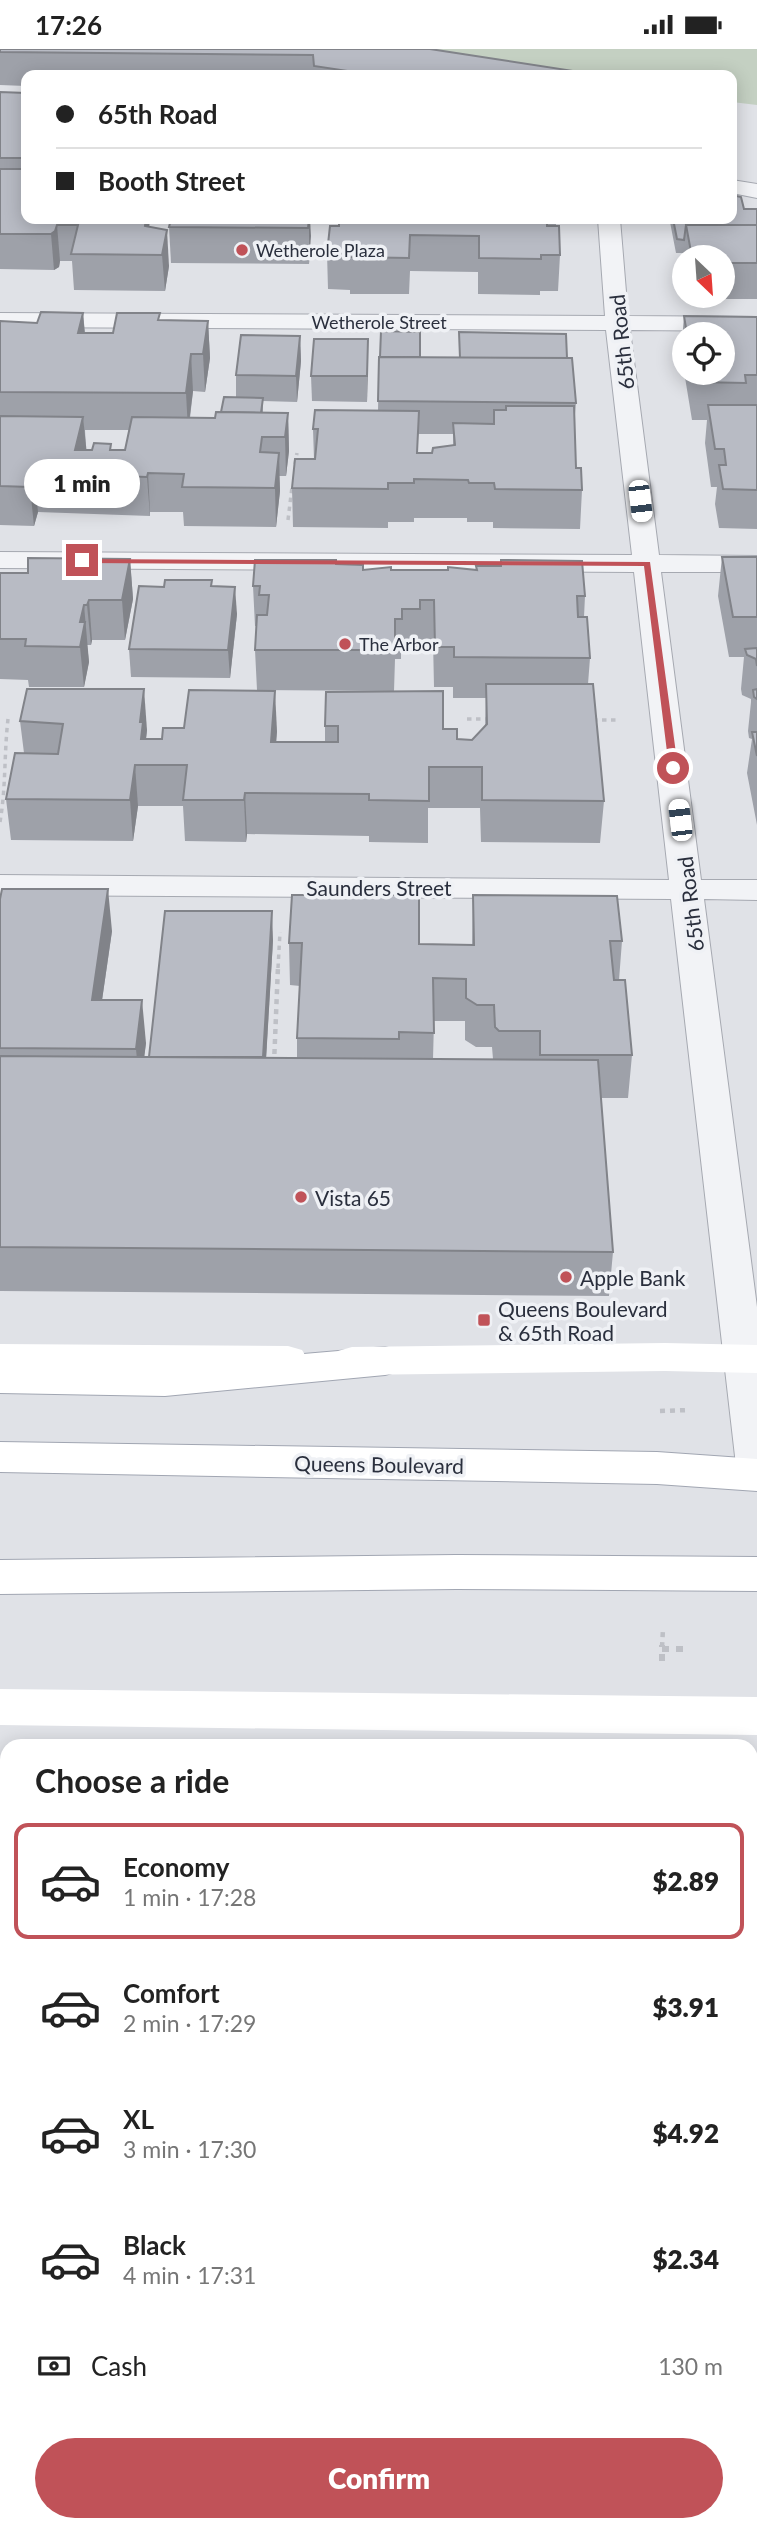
<!DOCTYPE html>
<meta charset="utf-8">
<style>
body{margin:0;font-family:Lato,sans-serif;background:#f6f6f6;color:#222;height:100vh;display:flex;flex-direction:column;font-size:26px;white-space:nowrap}
*{box-sizing:border-box;margin:0}
p{font-size:23px;color:#767676}
.icon{flex:none;width:38px;height:38px;fill:none;stroke:currentColor;stroke-width:2;stroke-linecap:round;stroke-linejoin:round}
.map{position:relative;flex:1;overflow:hidden}
.drawer{position:absolute;left:0px;top:1690px;width:758px;height:793px;display:flex;flex-direction:column;background:#fff;border-radius:21px 21px 0 0;box-shadow:0 4px 18px #0003}
.drawer>*{flex:none}
.top-card{position:absolute;left:21px;top:21px;width:716px;height:154px;border-radius:14px;box-shadow:0 4px 18px #0003;display:grid;align-content:center;height:154px;padding:0 35px;background:#fff}
.needle{width:46px;rotate:155deg}
.controls{position:absolute;left:672px;top:196px;display:grid;gap:14px}
.controls a{display:grid;place-items:center;width:63px;height:63px;border-radius:50%;background:#fff;box-shadow:0 4px 18px #0003;font-size:35px}
.end{position:absolute;width:32px;height:32px;margin:-16px;border:9px solid #c05258;background:#fff;box-shadow:0 0 0 4px #fff}
.from{border-radius:50%}
.bubble{position:absolute;height:49px;border-radius:24px;background:#fff;box-shadow:0 4px 18px #0003;font-size:23px;font-weight:800;line-height:49px;text-align:center}
.car{position:absolute;width:21px;height:42px;margin:-21px -10px;border-radius:9px;box-shadow:0 0 5px 2px #0007;background:linear-gradient(#fff 24%,#345 0 40%,#fff 0 76%,#345 0 86%,#fff 0)}
.top-card b{display:flex;align-items:center;gap:24px;height:66px;font-size:26px}
.top-card b+b{border-top:2px solid #e0e0e0}
.top-card i{width:18px;height:18px;background:#222}
ul{padding:0;list-style:none}
li{display:flex;align-items:center;gap:21px;height:116px;margin:0 14px 10px;padding:0 21px;border:4px solid transparent;border-radius:14px}
li div{flex:1}
li b{display:block;font-size:26px}
li em{font-style:normal;font-weight:800}
li.selected{border-color:#c05258}
li>.icon{width:63px;height:63px;stroke-width:1.5}
h2{padding:0 35px;font-size:32px;line-height:84px}
.pay{display:flex;align-items:center;gap:18px;height:77px;padding:0 35px;font-size:26px}
.pay p{margin-inline-start:auto}
.action{display:flex;gap:14px;margin-top:auto;padding:14px 35px}
.action a{flex:1;height:80px;border-radius:42px;background:#c05258;color:#fff;font-size:28px;font-weight:800;line-height:80px;text-align:center}
.status{display:flex;justify-content:space-between;align-items:center;height:49px;padding:0 35px;background:#fff;direction:ltr}
.status svg{height:19px;fill:currentColor}
.map>svg:first-child{display:block}
.green{fill:#c4d0c2}
.lines{fill:none;stroke-linecap:round;stroke-linejoin:round}
.street-casing{stroke:#a6a9b1;stroke-width:2}
.primary-casing{stroke:#a1a6b2;stroke-width:2}
.path-far2{stroke:#bec0c6;stroke-width:3.5;stroke-dasharray:4.5 4.5;stroke-linecap:butt}
.path-far1{stroke:#bec0c6;stroke-width:4.5;stroke-dasharray:5 5;stroke-linecap:butt}
.path{stroke:#bec0c6;stroke-width:6;stroke-dasharray:7 7;stroke-linecap:butt}
.street{fill:#f2f3f6;fill-rule:evenodd}
.secondary{fill:#fff;fill-rule:evenodd}
.primary{fill:#fff;fill-rule:evenodd}
.wall{fill:#9ea1a9;fill-rule:evenodd}
.shaded-wall{fill:#818389}
.building{fill:#b8bbc4;stroke:#818389;stroke-width:2}
.route{fill:#c05258}
.poi-dot{fill:#c05258;stroke:#eff1f5;stroke-width:2.5}
.labels{text-anchor:middle;dominant-baseline:central;stroke-width:7;stroke-linejoin:round;paint-order:stroke}
.far-poi-label{font-size:18px;fill:#2a2f3d;stroke:#eff1f5;text-anchor:start}
.far-street-label{font-size:18px;fill:#2a2f3d;stroke:#eff1f5}
.street-label{font-size:21px;fill:#2a2f3d;stroke:#eff1f5}
.poi-label{font-size:21px;fill:#2a2f3d;stroke:#eff1f5;text-anchor:start}
</style>
<div class="status"><b>17:26</b><svg viewBox="0 0 49 12"><path d="M0 12V9h3v3zM5 12V6h3v6zM10 12V3h3v9zM15 12V0h3v12zM26 1h20v11H26zM47 4h2v5h-2z"/></svg></div>
<div class="map">
<svg width="757" height="2483" viewBox="0 0 757 2483">
<rect width="100%" height="100%" fill="#e0e2e7"/>
<polygon class="green" points="421,0 757,0 757,56 732,53 732,26 529,26"/>
<g class="lines">
<g class="street-casing">
<g id="street">
<polygon points="732,131 757,135 757,149 732,144"/>
<polygon points="598,170 620,170 628,267 757,268 757,282 630,281 659,506 757,507 757,523 661,523 701,831 757,831 757,851 704,850 757,1258 757,1432 742,1427 736,1416 671,850 0,846 0,826 669,831 634,523 0,519 0,503 632,506 606,281 0,278 0,264 605,267"/>
<polygon points="757,1998 757,2049 751,2051 751,2000"/>
<polygon points="299,2476 359,2476 357,2483 296,2483"/>
</g>
</g>
<g class="primary-casing">
<g id="primary">
<polygon points="385,1298 399,1302 405,1312 399,1322 385,1326 165,1347 0,1344 0,1314 165,1317"/>
<polygon points="0,1393 657,1403 757,1410 757,1442 657,1435 0,1423"/>
<polygon points="456,1506 757,1508 757,1542 456,1540 0,1545 0,1511"/>
</g>
</g>
<g class="path-far2">
<polyline points="295,415 297,404"/>
<polyline points="288,471 292,438"/>
<polyline points="467,670 490,670"/>
<polyline points="593,671 616,671"/>
<path d="M 0,773 C 6,739 4,705 8,670"/>
<polyline points="278,919 280,883"/>
</g>
<g class="path-far1">
<polyline points="274,1015 278,917"/>
<polyline points="660,1362 689,1361"/>
<polyline points="662,1598 663,1580"/>
</g>
<g class="path">
<polyline points="662,1600 686,1600"/>
<polyline points="662,1612 662,1596"/>
<polyline points="550,2476 558,2483"/>
</g>
<use href="#street" class="street"/>
<g class="secondary">
<polygon points="665,1294 757,1296 757,1324 665,1322 352,1326 338,1322 332,1312 338,1302 352,1298"/>
<polygon points="0,1295 288,1297 302,1301 308,1311 302,1321 288,1325 0,1323"/>
<polygon points="0,1640 757,1648 757,1686 0,1676"/>
</g>
<use href="#primary" class="primary"/>
</g>
<g class="wall">
<polygon points="0,0 430,0 593,26 26,26 26,37 0,36"/>
<polygon points="0,43 26,44 26,170 150,172 149,178 169,217 165,242 74,241 72,212 60,212 59,218 54,221 0,220"/>
<polygon points="744,160 757,160 757,250 690,250 690,247 723,247 723,208 684,208 684,220 683,212 683,204 676,204 670,173 656,173 655,170 732,170"/>
<polygon points="310,170 309,215 171,214 169,178"/>
<polygon points="339,170 556,170 556,177 560,206 558,242 540,242 540,246 478,245 478,223 410,222 409,245 350,245 350,241 328,240 327,204 339,177"/>
<path d="M 83,264 L 85,284 L 113,284 L 160,271 L 208,272 L 210,309 L 205,343 L 193,342 L 190,369 L 215,369 L 236,349 L 236,326 L 300,287 L 301,312 L 297,353 L 263,352 L 263,364 L 288,364 L 289,402 L 286,427 L 279,427 L 280,442 L 276,478 L 184,477 L 183,463 L 150,463 L 150,467 L 38,463 L 34,477 L 0,476 L 0,272 L 37,274 ZM 85,381 L 129,381 L 125,401 L 86,401 Z"/>
<path d="M 684,267 L 757,268 L 757,480 L 719,479 L 715,455 L 717,438 L 711,438 L 705,394 L 707,371 L 692,371 L 681,304 ZM 684,285 L 723,285 L 723,324 L 684,324 Z"/>
<polygon points="368,290 367,353 312,352 311,327"/>
<path d="M 379,308 L 567,309 L 576,354 L 574,376 L 576,419 L 582,441 L 580,480 L 493,479 L 493,473 L 467,473 L 467,469 L 414,469 L 414,473 L 388,473 L 388,479 L 293,478 L 292,439 L 314,410 L 313,380 L 378,362 ZM 418,385 L 453,385 L 453,397 L 432,404 L 418,404 Z"/>
<polygon points="722,508 757,508 757,776 747,724 752,690 749,689 748,682 751,653 751,650 742,646 741,640 744,608 729,608 718,547"/>
<polygon points="130,510 133,550 125,591 92,591 91,596 87,596 89,613 84,638 29,638 28,631 0,630 0,524 28,524"/>
<polygon points="501,511 585,547 584,568 590,609 588,635 604,752 600,794 481,793 480,759 428,759 428,794 369,793 369,787 247,785 246,793 185,792 183,757 138,757 133,792 11,791 6,750 24,704 20,672 147,681 146,690 162,690 277,682 276,693 325,693 325,677 443,680 457,690 472,691 485,678 486,649 453,649 453,638 434,638 433,591 420,591 420,600 401,600 401,610 395,610 394,642 257,641 255,601 257,577 255,577 253,537 336,515 363,521 476,521 501,517"/>
<polygon points="212,537 237,565 230,629 131,628 129,600"/>
<path d="M 473,846 L 622,892 L 619,931 L 632,1006 L 628,1049 L 601,1049 L 613,1203 L 609,1247 L 0,1242 L 0,850 L 112,882 L 102,951 L 146,994 L 144,1008 L 149,1008 L 273,891 L 266,1008 L 297,1009 L 297,989 L 300,937 L 290,936 L 289,894 L 472,896 ZM 434,972 L 465,972 L 465,991 L 476,998 L 492,998 L 493,1010 L 433,1010 Z"/>
<polygon points="7,2012 7,2143 0,2136 0,2018"/>
<polygon points="757,2200 757,2347 751,2342 751,2207"/>
<polygon points="757,2424 757,2481 751,2475 751,2432"/>
</g>
<g class="shaded-wall">
<polygon points="142,170 150,170 148,185"/>
<polygon points="309,170 310,170 311,187 309,215"/>
<polygon points="57,176 60,212 59,218 54,221 51,185"/>
<polygon points="167,181 169,217 165,242 162,206"/>
<polygon points="83,264 86,300 78,284"/>
<polygon points="208,272 210,309 205,343 203,305"/>
<polygon points="300,287 301,312 297,353 296,327"/>
<polygon points="368,290 368,316 367,353 367,327"/>
<polygon points="191,305 193,342 188,381 186,344"/>
<polygon points="288,364 289,402 286,427 285,388"/>
<polygon points="83,368 87,406 75,401"/>
<polygon points="279,404 280,442 276,478 275,439"/>
<polygon points="34,424 38,463 34,477 30,438"/>
<polygon points="148,424 150,463 150,467 147,428"/>
<polygon points="130,510 133,550 125,591 122,551"/>
<polygon points="235,538 237,565 230,629 228,601"/>
<polygon points="89,551 92,591 91,596 87,556"/>
<polygon points="84,556 89,613 84,638 80,598 80,573"/>
<polygon points="144,640 147,681 143,716 140,673"/>
<polygon points="275,642 277,682 273,734 271,693"/>
<polygon points="135,716 138,757 133,792 130,751"/>
<polygon points="245,744 247,785 246,793 244,751"/>
<polygon points="108,840 112,882 96,993 92,951"/>
<polygon points="272,862 273,891 264,1046 262,1017"/>
<polygon points="142,951 146,994 140,1043 136,1000"/>
<polygon points="36,2476 71,2476 64,2483 29,2483"/>
</g>
<g class="building">
<polygon points="0,0 430,0 593,25 593,26 374,26 314,17 313,6 0,3"/>
<polygon points="0,43 26,44 26,109 0,109"/>
<polygon points="0,120 26,120 26,170 146,170 145,177 167,181 162,206 71,205 78,176 57,176 55,182 51,185 0,185"/>
<polygon points="732,146 741,148 744,160 757,160 757,176 686,176 684,191 677,190 673,170 732,170"/>
<polygon points="171,170 309,170 308,179 169,178"/>
<polygon points="339,170 547,170 547,177 559,177 560,206 541,206 541,210 479,209 479,187 410,186 409,209 349,208 349,204 327,204 330,177 339,177"/>
<polygon points="686,176 757,176 757,214 723,214 723,208 692,208"/>
<polygon points="41,263 83,264 78,284 113,284 117,264 160,264 158,271 208,272 203,305 191,305 186,344 0,343 0,272 37,274"/>
<polygon points="684,267 757,268 757,326 745,326 746,334 695,333 694,324 723,324 723,285 687,285"/>
<polygon points="381,282 420,283 420,308 380,308"/>
<polygon points="459,283 566,285 567,309 460,309"/>
<polygon points="241,286 300,287 296,327 236,326"/>
<polygon points="314,290 368,290 367,327 311,327"/>
<polygon points="379,308 572,309 576,354 378,352"/>
<polygon points="224,348 263,349 261,364 221,363"/>
<polygon points="708,356 757,356 757,441 723,440 719,416 726,416 724,400 715,400"/>
<polygon points="506,357 574,357 576,419 581,419 582,441 495,440 494,434 469,434 468,431 414,430 414,434 388,434 388,440 292,439 295,410 315,410 318,380 313,380 315,361 419,362 417,404 432,404 433,399 455,396 453,374 494,375 494,361 506,361"/>
<polygon points="216,363 288,364 285,388 262,388 260,403 279,404 275,439 182,438 184,425 148,424 147,428 34,424 30,438 0,437 0,367 83,368 75,401 92,401 94,394 111,395 110,401 125,401 132,368 215,369"/>
<polygon points="722,508 757,508 757,568 733,568"/>
<polygon points="28,509 130,510 122,551 89,551 87,556 84,556 80,573 85,573 80,598 25,597 26,590 0,590 0,524 28,524"/>
<polygon points="255,511 336,511 336,515 363,516 363,521 391,518 391,521 448,521 448,518 477,521 476,517 501,517 501,511 582,512 585,547 577,547 578,568 587,568 590,609 454,608 454,598 435,598 434,551 420,551 420,560 402,560 402,570 395,570 395,601 255,601 257,566 267,566 269,546 259,546 260,537 253,537"/>
<polygon points="165,531 212,531 211,537 235,538 228,601 129,600 139,537 164,538"/>
<polygon points="757,599 757,617 756,610 747,606 745,600"/>
<polygon points="486,635 593,635 604,752 482,751 482,718 429,718 429,752 369,751 369,745 245,744 244,751 183,751 187,716 135,716 130,751 6,750 15,704 58,705 63,675 20,672 27,640 144,640 140,673 143,673 141,690 162,690 163,679 184,679 189,641 275,642 271,693 338,693 338,677 325,677 326,643 443,642 443,680 457,680 457,690 472,691 487,675"/>
<polygon points="757,640 757,650 754,648 753,641"/>
<polygon points="752,683 757,683 757,707"/>
<polygon points="2,840 108,840 92,951 142,951 136,1000 0,999 0,850"/>
<polygon points="292,846 419,846 419,895 474,896 473,846 617,847 622,892 610,892 614,931 625,931 632,1006 540,1006 540,982 499,982 495,978 494,956 477,956 466,949 466,930 433,929 434,984 399,983 399,990 297,989 302,894 289,894"/>
<polygon points="165,862 272,862 263,1008 149,1008"/>
<polygon points="0,1007 598,1011 613,1203 0,1198"/>
<polygon points="7,2012 7,2119 0,2111 0,2018"/>
<polygon points="7,2165 7,2476 36,2476 29,2483 0,2483 0,2171"/>
<polygon points="757,2200 757,2311 751,2305 751,2207"/>
<polygon points="757,2424 757,2445 751,2440 751,2432"/>
</g>
<polygon class="route" points="79,510 650,513 678,719 673,722 669,719 644,517 82,514"/>
<g class="poi-dot">
<circle cx="242" cy="201" r="7"/>
<circle cx="345" cy="595" r="7"/>
<circle cx="301" cy="1148" r="7"/>
<circle cx="566" cy="1228" r="7"/>
<rect x="477" y="1264" width="14" height="14" rx="3.5"/>
</g>
<g class="labels">
<g class="far-poi-label">
<text x="256" y="201">Wetherole Plaza</text>
<text x="359" y="595">The Arbor</text>
</g>
<g class="far-street-label">
<text x="379" y="273">Wetherole Street</text>
</g>
<g class="street-label">
<text transform="translate(621 293) rotate(-96)">65th Road</text>
<text x="379" y="838">Saunders Street</text>
<text transform="translate(690 855) rotate(-97)">65th Road</text>
<text transform="translate(379 1415) rotate(1)">Queens Boulevard</text>
</g>
<g class="poi-label">
<text x="315" y="1148">Vista 65</text>
<text x="580" y="1228">Apple Bank</text>
<text x="498" y="1259">Queens Boulevard<tspan x="498" dy="24">&amp; 65th Road</tspan></text>
</g>
</g>
</svg>
<div class="controls">
<a><svg class="needle" viewBox="-14 -14 28 28"><path d="M0-13l5 13h-10z" fill="#e53935"/><path d="M0 13l5-13h-10z" fill="#767676"/></svg></a>
<a><svg class="icon" aria-label="locate" viewBox="0 0 24 24"><circle cx="12" cy="12" r="6"/><path d="M12 2v4M12 18v4M2 12h4M18 12h4"/></svg></a>
</div>
<i class="end from" style="left:673px;top:719px"></i>
<i class="end" style="left:82px;top:511px"></i>
<div class="bubble" style="left:24px;top:410px;width:116px">1 min</div>
<i class="car" style="left:640px;top:452px;rotate:173deg"></i>
<i class="car" style="left:680px;top:771px;rotate:353deg"></i>
<div class="top-card">
<b><i class="from"></i>65th Road</b>
<b><i></i>Booth Street</b>
</div>
<section class="drawer">
<h2>Choose a ride</h2>
<ul>
<li class="selected"><svg class="icon" aria-label="car" viewBox="0 0 24 24"><path d="M5 17H2v-5l4-1 3-4h7l3 4 3 1v5h-3M9 17h6M6 11h13"/><circle cx="7" cy="17" r="2"/><circle cx="17" cy="17" r="2"/></svg><div><b>Economy</b><p>1 min · 17:28</p></div><em>$2.89</em></li>
<li><svg class="icon" aria-label="car" viewBox="0 0 24 24"><path d="M5 17H2v-5l4-1 3-4h7l3 4 3 1v5h-3M9 17h6M6 11h13"/><circle cx="7" cy="17" r="2"/><circle cx="17" cy="17" r="2"/></svg><div><b>Comfort</b><p>2 min · 17:29</p></div><em>$3.91</em></li>
<li><svg class="icon" aria-label="car" viewBox="0 0 24 24"><path d="M5 17H2v-5l4-1 3-4h7l3 4 3 1v5h-3M9 17h6M6 11h13"/><circle cx="7" cy="17" r="2"/><circle cx="17" cy="17" r="2"/></svg><div><b>XL</b><p>3 min · 17:30</p></div><em>$4.92</em></li>
<li><svg class="icon" aria-label="car" viewBox="0 0 24 24"><path d="M5 17H2v-5l4-1 3-4h7l3 4 3 1v5h-3M9 17h6M6 11h13"/><circle cx="7" cy="17" r="2"/><circle cx="17" cy="17" r="2"/></svg><div><b>Black</b><p>4 min · 17:31</p></div><em>$2.34</em></li>
</ul>
<div class="pay"><svg class="icon" aria-label="cash" viewBox="0 0 24 24"><path d="M3 7h18v10H3z"/><circle cx="12" cy="12" r="2"/></svg>Cash<p>130 m</p></div>
<div class="action"><a>Confirm</a></div>
</section>
</div>
